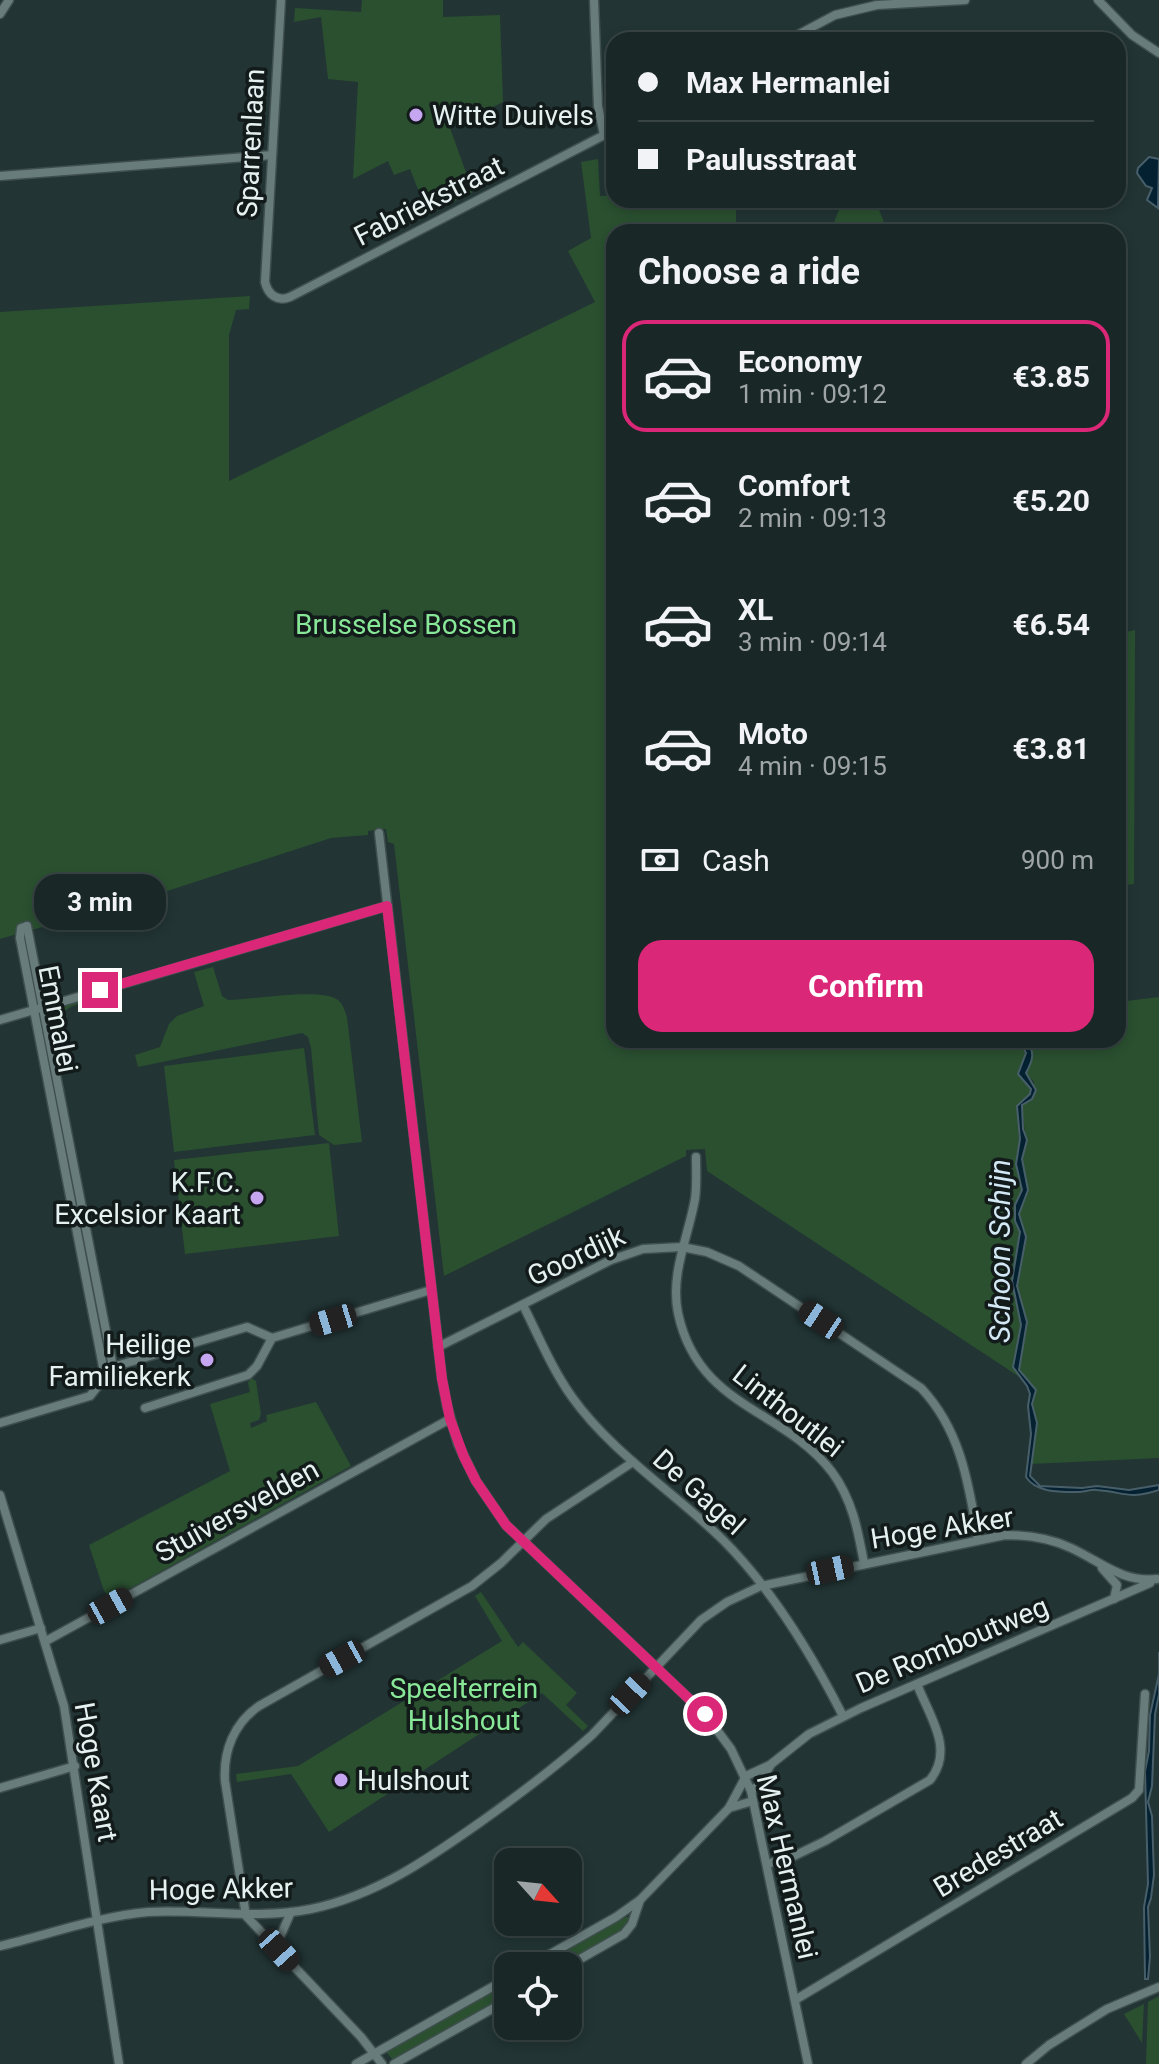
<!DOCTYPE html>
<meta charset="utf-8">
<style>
body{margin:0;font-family:Roboto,sans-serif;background:#273333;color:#f1f3f6;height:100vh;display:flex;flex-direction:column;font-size:30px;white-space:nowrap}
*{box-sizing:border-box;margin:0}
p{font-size:26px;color:#9fa5a7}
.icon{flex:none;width:44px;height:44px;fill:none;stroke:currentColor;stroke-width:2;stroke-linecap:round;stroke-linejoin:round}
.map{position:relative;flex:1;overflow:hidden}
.panel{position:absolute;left:606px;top:224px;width:520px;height:824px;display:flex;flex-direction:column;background:#1a2727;border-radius:24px;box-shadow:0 4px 12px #0003,0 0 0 2px #384444}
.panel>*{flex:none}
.guide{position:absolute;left:606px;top:32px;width:520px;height:176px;border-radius:24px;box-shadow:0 4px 12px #0003,0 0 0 2px #384444;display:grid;align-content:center;height:176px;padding:0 32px;background:#1a2727}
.needle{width:52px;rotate:117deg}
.tools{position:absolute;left:494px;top:1848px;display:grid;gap:16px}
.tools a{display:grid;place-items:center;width:88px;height:88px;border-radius:16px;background:#1a2727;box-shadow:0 4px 12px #0003,0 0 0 2px #384444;font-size:40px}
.end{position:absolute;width:36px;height:36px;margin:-18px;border:10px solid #db2777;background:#fff;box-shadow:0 0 0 4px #fff}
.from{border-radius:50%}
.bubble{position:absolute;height:56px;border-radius:24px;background:#1a2727;box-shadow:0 4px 12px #0003,0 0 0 2px #384444;font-size:26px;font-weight:700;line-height:56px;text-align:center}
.car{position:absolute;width:24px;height:48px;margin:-24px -12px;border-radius:10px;box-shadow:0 0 6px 2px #0007;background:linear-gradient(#222 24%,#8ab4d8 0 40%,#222 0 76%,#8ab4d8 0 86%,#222 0)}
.guide b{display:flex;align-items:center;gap:28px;height:76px;font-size:30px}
.guide b+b{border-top:2px solid #384444}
.guide i{width:20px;height:20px;background:#f1f3f6}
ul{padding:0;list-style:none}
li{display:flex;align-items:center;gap:24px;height:112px;margin:0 16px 12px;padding:0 16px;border:4px solid transparent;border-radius:24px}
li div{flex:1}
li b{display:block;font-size:30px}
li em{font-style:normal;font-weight:700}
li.active{border-color:#db2777}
li>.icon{width:72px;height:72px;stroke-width:1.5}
h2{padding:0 32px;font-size:36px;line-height:96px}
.pay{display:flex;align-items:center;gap:20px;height:88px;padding:0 32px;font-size:30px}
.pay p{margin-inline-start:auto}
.button{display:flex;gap:16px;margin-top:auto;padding:16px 32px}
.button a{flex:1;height:92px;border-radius:24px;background:#db2777;color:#fff;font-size:32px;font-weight:700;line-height:92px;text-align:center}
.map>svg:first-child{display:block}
.green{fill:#2a5030}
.water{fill:#042131;stroke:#485f6a;stroke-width:2}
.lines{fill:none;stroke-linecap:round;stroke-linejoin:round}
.minor-casing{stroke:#3f4f4e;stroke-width:11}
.minor{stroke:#687c7b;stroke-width:8}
.route{stroke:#db2777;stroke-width:10}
.poi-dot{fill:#c6a6f0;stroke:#121a1a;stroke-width:3}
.labels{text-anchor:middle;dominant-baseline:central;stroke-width:7;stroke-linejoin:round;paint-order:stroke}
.poi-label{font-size:28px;fill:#e5f0f0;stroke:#121a1a;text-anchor:start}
.street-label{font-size:28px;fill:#e5f0f0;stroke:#121a1a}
.park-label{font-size:28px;fill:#88e898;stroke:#121a1a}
.water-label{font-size:30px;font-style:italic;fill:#d3e8f5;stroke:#121a1a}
</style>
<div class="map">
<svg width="1159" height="2064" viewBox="0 0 1159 2064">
<rect width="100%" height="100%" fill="#223434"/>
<g class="green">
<polygon points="362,0 443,0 443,17 500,15 503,102 450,128 473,192 428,215 410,169 394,175 388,161 353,179 358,82 328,79 321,17 294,22 295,8 361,12"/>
<path d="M 598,159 L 600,196 L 614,195 L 614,200 L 736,200 L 736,232 L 614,232 L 614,1040 L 1020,1040 C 1026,1052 1028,1058 1019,1068 L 1019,1075 L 1031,1089 L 1030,1093 L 1017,1106 L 1020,1139 L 1016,1164 L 1022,1190 L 1015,1205 L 1015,1221 L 1020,1231 L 1012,1281 L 1021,1325 L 1013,1367 L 1021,1378 L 707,1171 L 705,1149 L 686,1150 L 686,1156 L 444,1276 L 394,844 L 388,842 L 386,829 L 368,831 L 368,835 L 331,838 L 161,893 L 0,939 L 0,312 L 250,296 L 249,309 L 236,310 L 229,335 L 229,481 L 595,302 L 568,251 L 591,238 L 581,162 Z"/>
<polygon points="843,200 875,200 888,232 830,232"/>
<polygon points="1135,630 1134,884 1118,886 1118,634"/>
<path d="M 213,967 L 222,996 L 228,1000 C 252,1000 321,987 338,1000 C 343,1004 345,1011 347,1017 L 362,1142 L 334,1145 L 319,1135 L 311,1048 L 308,1037 L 302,1033 L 138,1067 L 135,1055 L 160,1047 L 169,1024 L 177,1016 L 204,1006 L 194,972 Z"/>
<path d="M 1159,997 L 1159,1458 L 1031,1464 L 1037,1423 L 1032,1404 L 1036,1390 L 1019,1370 L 1027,1322 L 1017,1286 L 1026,1237 L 1019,1214 L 1027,1194 L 1022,1159 L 1026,1144 L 1022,1105 L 1032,1099 L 1034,1082 L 1026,1073 C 1033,1061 1034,1051 1027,1040 L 1118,1040 L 1118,1002 Z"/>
<path d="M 90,998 L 90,1000 C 73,1006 59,1008 57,1028 L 49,1029 C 47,1003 69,1004 90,998 Z"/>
<polygon points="304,1048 315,1135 174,1152 164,1066"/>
<polygon points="329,1143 339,1236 185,1254 174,1160"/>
<polygon points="251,1378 256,1381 261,1414 259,1420 250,1423 251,1428 267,1421 266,1415 316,1402 351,1466 111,1599 104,1591 89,1545 230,1471 210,1404 250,1392 248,1383"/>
<polygon points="481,1592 518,1647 523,1642 577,1693 566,1705 588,1726 583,1731 542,1693 329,1832 291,1774 237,1782 236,1774 298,1766 502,1641 475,1596"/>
<polygon points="626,1917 629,1917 630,1921 615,1936 562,1966 539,1966"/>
<polygon points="508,1984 508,1997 394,2061 386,2052"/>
<polygon points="1159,1996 1159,2064 1146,2064 1148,2002"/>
<polygon points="1144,2004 1142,2043 1124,2014"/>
</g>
<g class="water">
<polygon points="1149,157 1159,159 1158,208 1147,200 1152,188 1146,186 1137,173 1138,168"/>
<path d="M 1020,1040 L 1027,1040 C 1035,1053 1033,1060 1026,1073 L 1036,1090 L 1032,1099 L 1022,1105 L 1023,1129 L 1027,1140 L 1022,1159 L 1028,1190 L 1019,1214 L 1026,1237 L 1017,1286 L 1027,1322 L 1019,1370 L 1036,1390 L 1032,1404 L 1037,1423 L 1030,1476 L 1040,1486 L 1082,1488 L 1097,1486 L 1129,1490 L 1159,1485 L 1159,1490 C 1129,1500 1124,1492 1097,1490 C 1091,1489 1084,1492 1078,1492 C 1061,1492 1036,1493 1026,1477 L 1031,1434 L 1028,1406 L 1030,1394 L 1027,1386 L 1013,1367 L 1021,1325 L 1012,1281 L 1020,1232 L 1015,1221 L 1015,1205 L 1022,1190 L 1016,1164 L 1020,1139 L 1017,1106 L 1030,1094 L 1031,1089 L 1018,1074 L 1026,1053 Z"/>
<polygon points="1159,1652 1159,1694 1155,1714 1152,1786 1148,1802 1152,1816 1154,1875 1151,1898 1148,1907 1150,1957 1148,1979 1145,1979 1144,1907 1148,1884 1145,1771 1149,1751 1150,1715 1159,1674"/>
</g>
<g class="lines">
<g class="minor-casing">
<g id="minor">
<path d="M 281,0 L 265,282 C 268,295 278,302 290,297 L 614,130"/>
<polyline points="594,0 598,106 604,135"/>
<polyline points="1098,0 1132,35 1159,53"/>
<polyline points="0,14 9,0"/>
<polyline points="788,40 835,15 877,5 965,0"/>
<polyline points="0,176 272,155"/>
<polyline points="379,833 442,1379 447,1406 458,1444 476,1481 506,1525 705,1714 731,1749 751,1791 808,2064"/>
<polyline points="27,926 21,928 20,938 105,1377"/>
<polyline points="27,926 113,1367"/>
<polyline points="0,1020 387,906"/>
<path d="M 696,1157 C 696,1171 697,1185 695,1199 C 688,1238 670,1274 678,1313 C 698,1408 783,1408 832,1472 C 852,1499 858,1530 864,1563"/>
<path d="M 523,1305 C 538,1335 552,1369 572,1397 C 611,1452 675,1493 723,1540 C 773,1590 811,1653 843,1716"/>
<path d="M 438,1347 L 611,1260 L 643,1249 L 682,1247 L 707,1252 L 739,1266 L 921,1388 C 961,1430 969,1485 978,1539"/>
<polyline points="145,1408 248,1375 257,1366 272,1338 431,1290"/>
<polyline points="0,1423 90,1396 113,1367 247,1327 272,1338"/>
<polyline points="0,1495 64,1706 119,2064"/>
<polyline points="1102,1568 1117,1585 1114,1599"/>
<polyline points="0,1640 41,1628"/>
<polyline points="46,1641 450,1419"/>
<polyline points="0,1788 75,1766"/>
<polyline points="751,1791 759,1785 770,1766"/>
<polyline points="729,1808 753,1801"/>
<path d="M 767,1864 L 794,1856 L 825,1841 L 930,1780 C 955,1749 929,1716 917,1684"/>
<path d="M 0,1946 C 47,1935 100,1916 148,1912 C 203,1909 255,1920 311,1909 C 377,1895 428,1859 482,1821 C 520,1794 557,1766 592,1735 L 701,1620 L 727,1602 L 761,1586 L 1005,1535 C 1029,1535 1050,1538 1071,1548 C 1101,1562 1123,1583 1157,1579"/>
<polyline points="276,1946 291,1912"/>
<polyline points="529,1966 616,1917 640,1900 729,1808 746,1776 770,1765 809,1734 861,1708 1150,1583"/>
<polyline points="568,1966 624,1934 632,1924 640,1900"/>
<polyline points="795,2000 1132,1798 1139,1790 1145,1694"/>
<polyline points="356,2064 508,1978"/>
<path d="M 382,2064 L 361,2037 L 246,1916 L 225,1781 C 223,1751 234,1723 259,1706 L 472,1586 L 501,1563 L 546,1519 L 633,1462"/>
<polyline points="394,2064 508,2000"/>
<polyline points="1026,2064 1049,2045 1107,2009 1159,1987"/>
</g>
</g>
<use href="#minor" class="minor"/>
</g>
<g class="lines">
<polyline class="route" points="100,990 387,906 442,1379 450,1419 464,1457 476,1481 506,1525 705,1714"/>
</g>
<g class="poi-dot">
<circle cx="416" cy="115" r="8"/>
<circle cx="257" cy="1198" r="8"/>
<circle cx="207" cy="1360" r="8"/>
<circle cx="341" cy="1780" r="8"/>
</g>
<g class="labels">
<g class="poi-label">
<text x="432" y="115">Witte Duivels</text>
<text x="241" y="1182" text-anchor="end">K.F.C.<tspan x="241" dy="32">Excelsior Kaart</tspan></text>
<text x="191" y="1344" text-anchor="end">Heilige<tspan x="191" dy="32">Familiekerk</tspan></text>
<text x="357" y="1780">Hulshout</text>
</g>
<g class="street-label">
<text transform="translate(251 143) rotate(-87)">Sparrenlaan</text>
<text transform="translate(429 201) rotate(-27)">Fabriekstraat</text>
<text transform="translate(58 1019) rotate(79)">Emmalei</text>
<text transform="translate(576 1256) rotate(-25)">Goordijk</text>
<text transform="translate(788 1411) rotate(38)">Linthoutlei</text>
<text transform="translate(699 1492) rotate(42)">De Gagel</text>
<text transform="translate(237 1511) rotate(-29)">Stuiversvelden</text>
<text transform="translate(942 1528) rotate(-9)">Hoge Akker</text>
<text transform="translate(952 1645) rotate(-23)">De Romboutweg</text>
<text transform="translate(96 1772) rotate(80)">Hoge Kaart</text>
<text transform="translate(998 1853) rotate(-31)">Bredestraat</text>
<text transform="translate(787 1867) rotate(77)">Max Hermanlei</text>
<text transform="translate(221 1889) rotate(-1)">Hoge Akker</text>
</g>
<g class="park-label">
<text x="406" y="624">Brusselse Bossen</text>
<text x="464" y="1688">Speelterrein<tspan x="464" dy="32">Hulshout</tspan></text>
</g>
<g class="water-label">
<text transform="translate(999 1251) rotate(-90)">Schoon Schijn</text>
</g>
</g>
</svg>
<div class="tools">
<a><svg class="needle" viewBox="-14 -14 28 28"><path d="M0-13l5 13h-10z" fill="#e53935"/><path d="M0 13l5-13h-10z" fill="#9fa5a7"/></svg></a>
<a><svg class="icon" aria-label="locate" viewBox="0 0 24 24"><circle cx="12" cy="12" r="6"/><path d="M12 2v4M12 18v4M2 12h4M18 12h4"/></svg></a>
</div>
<i class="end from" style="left:705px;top:1714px"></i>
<i class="end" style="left:100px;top:990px"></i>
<div class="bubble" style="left:34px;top:874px;width:132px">3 min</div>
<i class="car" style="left:333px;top:1320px;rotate:253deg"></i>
<i class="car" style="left:821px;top:1320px;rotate:303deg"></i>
<i class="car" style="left:830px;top:1570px;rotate:78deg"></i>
<i class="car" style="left:110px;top:1606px;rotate:61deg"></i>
<i class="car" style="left:342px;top:1659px;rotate:241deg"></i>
<i class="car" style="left:630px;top:1694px;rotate:43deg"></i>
<i class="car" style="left:279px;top:1950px;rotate:138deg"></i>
<div class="guide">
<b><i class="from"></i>Max Hermanlei</b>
<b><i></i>Paulusstraat</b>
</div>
<section class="panel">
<h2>Choose a ride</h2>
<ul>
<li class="active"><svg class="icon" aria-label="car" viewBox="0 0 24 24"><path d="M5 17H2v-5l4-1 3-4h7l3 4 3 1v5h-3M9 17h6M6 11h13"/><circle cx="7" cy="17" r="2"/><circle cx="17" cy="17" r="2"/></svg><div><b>Economy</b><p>1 min · 09:12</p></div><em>€3.85</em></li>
<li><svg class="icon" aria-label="car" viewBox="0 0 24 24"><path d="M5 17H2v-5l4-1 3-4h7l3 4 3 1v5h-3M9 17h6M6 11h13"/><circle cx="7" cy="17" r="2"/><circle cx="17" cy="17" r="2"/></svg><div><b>Comfort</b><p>2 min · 09:13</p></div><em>€5.20</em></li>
<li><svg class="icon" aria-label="car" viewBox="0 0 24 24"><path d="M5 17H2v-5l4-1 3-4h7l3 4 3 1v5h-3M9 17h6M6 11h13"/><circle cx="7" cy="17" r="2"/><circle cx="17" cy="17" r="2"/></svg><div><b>XL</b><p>3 min · 09:14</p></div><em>€6.54</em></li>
<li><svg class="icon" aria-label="car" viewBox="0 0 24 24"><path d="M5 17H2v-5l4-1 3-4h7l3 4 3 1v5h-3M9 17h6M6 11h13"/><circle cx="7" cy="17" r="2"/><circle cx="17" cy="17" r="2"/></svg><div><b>Moto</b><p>4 min · 09:15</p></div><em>€3.81</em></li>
</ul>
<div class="pay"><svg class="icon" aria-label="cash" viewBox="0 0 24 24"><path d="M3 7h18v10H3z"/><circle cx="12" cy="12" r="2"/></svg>Cash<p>900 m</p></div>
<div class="button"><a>Confirm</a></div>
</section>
</div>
